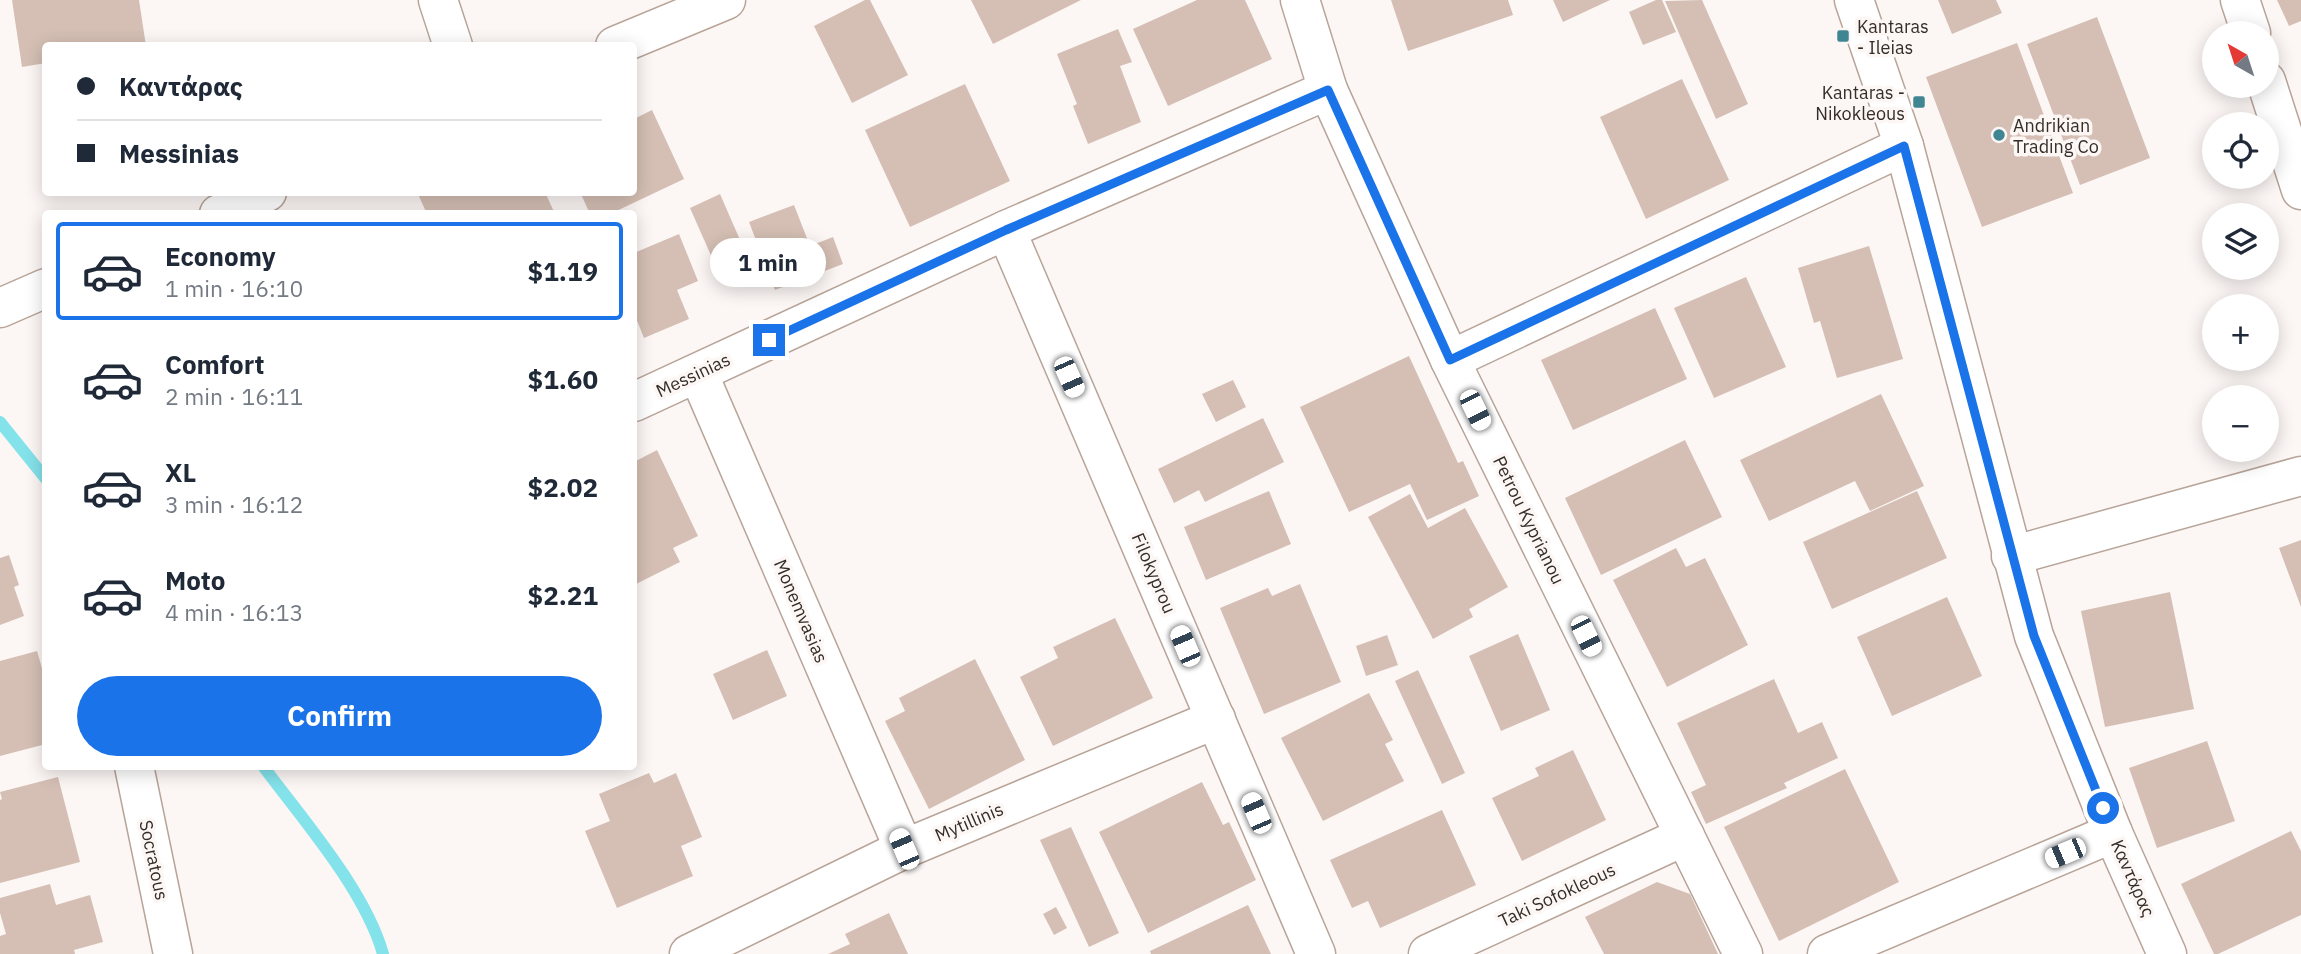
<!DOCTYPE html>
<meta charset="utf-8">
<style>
body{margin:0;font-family:"IBM Plex Sans",sans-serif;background:#f6f6f7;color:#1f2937;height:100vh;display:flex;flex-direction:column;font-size:26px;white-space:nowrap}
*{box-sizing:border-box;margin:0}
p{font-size:23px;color:#747a83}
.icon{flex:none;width:38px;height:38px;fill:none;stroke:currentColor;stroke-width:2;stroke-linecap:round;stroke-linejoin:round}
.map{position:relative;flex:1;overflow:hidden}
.sheet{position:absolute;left:42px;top:210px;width:595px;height:560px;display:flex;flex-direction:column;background:#fff;border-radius:7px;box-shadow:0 4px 18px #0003}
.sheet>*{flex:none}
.guide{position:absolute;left:42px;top:42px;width:595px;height:154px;border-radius:7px;box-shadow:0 4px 18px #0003;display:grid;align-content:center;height:154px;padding:0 35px;background:#fff}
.needle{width:46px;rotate:321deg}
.fabs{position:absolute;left:2202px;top:21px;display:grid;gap:14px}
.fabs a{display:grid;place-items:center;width:77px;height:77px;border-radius:50%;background:#fff;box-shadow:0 4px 18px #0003;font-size:35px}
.end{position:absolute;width:32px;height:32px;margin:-16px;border:9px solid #1a73e8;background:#fff;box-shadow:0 0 0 4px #fff}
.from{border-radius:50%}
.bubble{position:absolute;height:49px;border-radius:24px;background:#fff;box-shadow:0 4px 18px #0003;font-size:23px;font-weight:700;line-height:49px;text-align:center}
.car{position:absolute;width:21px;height:42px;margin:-21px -10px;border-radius:9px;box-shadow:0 0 5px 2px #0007;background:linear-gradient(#fff 24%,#345 0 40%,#fff 0 76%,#345 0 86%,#fff 0)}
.guide b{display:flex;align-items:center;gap:24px;height:66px;font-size:26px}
.guide b+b{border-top:2px solid #e0e1e3}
.guide i{width:18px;height:18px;background:#1f2937}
ul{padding:12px 0 0;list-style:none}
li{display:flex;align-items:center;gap:21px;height:98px;margin:0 14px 10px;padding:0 21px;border:4px solid transparent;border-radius:7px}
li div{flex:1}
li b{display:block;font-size:26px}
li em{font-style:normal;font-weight:700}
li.selected{border-color:#1a73e8}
li>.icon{width:63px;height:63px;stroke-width:1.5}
.primary-button{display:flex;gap:14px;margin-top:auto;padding:14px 35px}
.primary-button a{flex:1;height:80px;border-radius:42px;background:#1a73e8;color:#fff;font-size:28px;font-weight:700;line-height:80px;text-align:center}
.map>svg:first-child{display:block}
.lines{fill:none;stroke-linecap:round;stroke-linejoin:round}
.stream{stroke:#84e2ea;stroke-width:12}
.building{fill:#d5bfb4}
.minor-casing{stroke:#b8a498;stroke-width:41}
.minor{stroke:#fff;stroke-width:38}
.route{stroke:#1a73e8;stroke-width:9}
.poi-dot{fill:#408592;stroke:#fcf7f5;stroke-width:2.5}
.labels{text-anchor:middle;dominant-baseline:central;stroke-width:7;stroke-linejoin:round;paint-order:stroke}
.poi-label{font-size:18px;fill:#352d28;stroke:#fcf7f5;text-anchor:start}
.street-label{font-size:18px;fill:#352d28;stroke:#fcf7f5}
</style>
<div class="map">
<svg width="2301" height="954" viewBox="0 0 2301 954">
<rect width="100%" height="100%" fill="#fcf7f5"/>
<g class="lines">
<g class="stream">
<polyline points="0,422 46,479"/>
<path d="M 263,766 C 303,820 365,890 383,954"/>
</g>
</g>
<g class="building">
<polygon points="12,0 139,0 146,46 46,46 46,63 22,67"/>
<polygon points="865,0 870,0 908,75 852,103 814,26"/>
<polygon points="971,0 1081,0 993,44"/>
<polygon points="1197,0 1245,0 1272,59 1168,106 1133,29"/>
<polygon points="1391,0 1508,0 1513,15 1408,51"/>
<polygon points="1553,0 1610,0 1563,22"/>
<polygon points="1656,0 1662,0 1676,32 1643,45 1629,12"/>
<polygon points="1702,0 1748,104 1716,119 1665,1"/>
<polygon points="1938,0 1996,0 2002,13 1952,34"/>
<polygon points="2277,0 2301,0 2301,21 2289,26"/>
<polygon points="2097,17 2150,158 2080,185 2027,44"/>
<polygon points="1118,29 1132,62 1120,66 1141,122 1088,144 1073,106 1077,104 1057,54"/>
<polygon points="2017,43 2073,193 1982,227 1926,77"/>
<polygon points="1682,79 1729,180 1646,219 1600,117"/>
<polygon points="965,84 1010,181 910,227 865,130"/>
<polygon points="652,110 684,179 610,214 590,214 580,192 634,192 634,119"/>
<polygon points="421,192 545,192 555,214 427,214 418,194"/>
<polygon points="720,194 747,256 717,269 690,208"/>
<polygon points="794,205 810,246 833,237 843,264 775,290 749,222"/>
<polygon points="679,234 698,281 677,290 689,319 644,338 634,313 634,253"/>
<polygon points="1869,246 1903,359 1837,378 1820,321 1814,323 1798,268"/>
<polygon points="1746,277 1786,367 1714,398 1674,308"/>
<polygon points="1655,308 1687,379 1573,430 1541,360"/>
<polygon points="1409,356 1458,463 1463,461 1479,496 1427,520 1410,484 1349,512 1300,407"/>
<polygon points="1233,380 1246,407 1216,422 1202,394"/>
<polygon points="1881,394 1924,486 1870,511 1855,481 1769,521 1740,460"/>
<polygon points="1263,418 1284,462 1205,502 1199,490 1174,503 1158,469"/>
<polygon points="1685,440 1722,517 1601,575 1565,498"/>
<polygon points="657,450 698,536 673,548 680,562 634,585 634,462"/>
<polygon points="1269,491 1291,544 1206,580 1184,527"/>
<polygon points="1917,491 1947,558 1832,609 1803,542"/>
<polygon points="1410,494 1428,528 1465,508 1508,587 1469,609 1473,617 1433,639 1368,517"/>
<polygon points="2301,540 2301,607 2279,548"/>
<polygon points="1676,548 1686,567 1705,558 1748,645 1667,687 1613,580"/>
<polygon points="9,555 19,585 14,587 24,616 0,625 0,558"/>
<polygon points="1300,584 1341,682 1264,714 1220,608 1268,588 1272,596"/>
<polygon points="2170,592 2194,709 2105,727 2081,611"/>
<polygon points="1947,597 1982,676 1892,716 1857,637"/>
<polygon points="1115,618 1153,698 1053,746 1020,677 1058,658 1053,647"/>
<polygon points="1518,634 1550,710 1501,731 1469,656"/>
<polygon points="1387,635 1398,665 1366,676 1356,646"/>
<polygon points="767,650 787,696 733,720 713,674"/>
<polygon points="37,651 46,682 46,744 0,756 0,661"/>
<polygon points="975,659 1025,760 929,809 885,721 905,711 899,698"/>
<polygon points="1418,670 1465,773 1442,784 1395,681"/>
<polygon points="1774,679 1798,733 1822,722 1838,758 1784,783 1787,788 1706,824 1691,792 1706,785 1677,723"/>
<polygon points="1369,693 1393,740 1385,744 1404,781 1323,821 1281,738"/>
<polygon points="2207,741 2235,821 2157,848 2129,768"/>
<polygon points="1573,750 1606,820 1522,861 1492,798 1539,776 1535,768"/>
<polygon points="1845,769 1899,882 1779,941 1724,827"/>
<polygon points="649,773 654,783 676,773 702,837 681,846 693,876 617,908 585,831 610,821 599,794"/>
<polygon points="58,777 80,862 0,883 0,800 2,799 0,792"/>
<polygon points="1202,782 1223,825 1229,822 1256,880 1148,933 1099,832"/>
<polygon points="1442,810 1476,885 1380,928 1368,901 1352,908 1330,860"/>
<polygon points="1071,827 1119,933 1089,947 1040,840"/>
<polygon points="2291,831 2301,851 2301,915 2218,954 2214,954 2181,884"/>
<polygon points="1657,882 1690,894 1718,954 1604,954 1585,917"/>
<polygon points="50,884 56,905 90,895 103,942 74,950 75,954 0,954 0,936 6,934 0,913 0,898"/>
<polygon points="1248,905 1271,954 1151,954 1150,951"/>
<polygon points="1056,907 1067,928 1054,935 1043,914"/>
<polygon points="889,913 908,954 828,954 850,944 845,934"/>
</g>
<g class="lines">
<g class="minor-casing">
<g id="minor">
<polyline points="438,0 453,46"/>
<polyline points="1300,0 1328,90 1450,360 1743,954"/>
<polyline points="1854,0 1904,146 2034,636 2113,833 2167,954"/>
<polyline points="2240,0 2251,33"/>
<polyline points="615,46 726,0"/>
<polyline points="2266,81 2301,190"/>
<polyline points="219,214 267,192"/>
<polyline points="1006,230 1316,954"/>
<polyline points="0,308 46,288"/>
<polyline points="1450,360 1904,146"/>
<polyline points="698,373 904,849"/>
<polyline points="634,402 1006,230 1328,90"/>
<polyline points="2011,556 2301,476"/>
<polyline points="134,766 173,954"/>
<polyline points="689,954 904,849 1216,719"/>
<polyline points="1428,954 1685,836"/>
<polyline points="1827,954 2113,833"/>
</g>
</g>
<use href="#minor" class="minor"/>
</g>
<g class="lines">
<polyline class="route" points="769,340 1006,230 1328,90 1450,360 1904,146 2034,636 2103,808"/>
</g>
<g class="poi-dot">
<rect x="1836" y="29" width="14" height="14" rx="3.5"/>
<rect x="1912" y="95" width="14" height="14" rx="3.5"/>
<circle cx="1999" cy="135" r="7"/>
</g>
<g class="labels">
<g class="poi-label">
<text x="1857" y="26">Kantaras<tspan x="1857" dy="21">- Ileias</tspan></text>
<text x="1905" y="92" text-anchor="end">Kantaras -<tspan x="1905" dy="21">Nikokleous</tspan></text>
<text x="2013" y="125">Andrikian<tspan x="2013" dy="21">Trading Co</tspan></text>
</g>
<g class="street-label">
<text transform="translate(693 375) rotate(-25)">Messinias</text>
<text transform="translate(1529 520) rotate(64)">Petrou Kyprianou</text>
<text transform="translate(1154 573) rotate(67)">Filokyprou</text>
<text transform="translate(801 611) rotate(67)">Monemvasias</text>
<text transform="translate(969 822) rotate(-23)">Mytillinis</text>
<text transform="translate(154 860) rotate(78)">Socratous</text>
<text transform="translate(2133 878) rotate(66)">Καντάρας</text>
<text transform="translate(1557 895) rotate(-25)">Taki Sofokleous</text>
</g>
</g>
</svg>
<div class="fabs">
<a><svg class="needle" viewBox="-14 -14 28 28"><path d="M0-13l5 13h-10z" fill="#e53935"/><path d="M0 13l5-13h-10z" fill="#747a83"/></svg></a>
<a><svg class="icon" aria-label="locate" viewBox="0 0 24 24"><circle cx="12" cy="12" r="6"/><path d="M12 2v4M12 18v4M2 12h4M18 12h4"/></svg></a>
<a><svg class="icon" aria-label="layers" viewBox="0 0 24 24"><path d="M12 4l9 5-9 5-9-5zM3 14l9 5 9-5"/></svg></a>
<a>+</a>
<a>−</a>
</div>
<i class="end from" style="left:2103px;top:808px"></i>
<i class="end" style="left:769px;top:340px"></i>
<div class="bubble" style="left:710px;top:238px;width:116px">1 min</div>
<i class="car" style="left:1069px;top:377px;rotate:156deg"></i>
<i class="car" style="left:1475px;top:410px;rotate:154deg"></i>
<i class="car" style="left:1586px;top:636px;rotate:154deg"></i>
<i class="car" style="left:1185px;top:646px;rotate:337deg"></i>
<i class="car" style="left:1256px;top:813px;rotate:337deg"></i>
<i class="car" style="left:904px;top:849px;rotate:337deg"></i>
<i class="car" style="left:2065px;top:853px;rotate:247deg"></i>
<div class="guide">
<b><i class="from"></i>Καντάρας</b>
<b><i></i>Messinias</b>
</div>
<section class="sheet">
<ul>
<li class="selected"><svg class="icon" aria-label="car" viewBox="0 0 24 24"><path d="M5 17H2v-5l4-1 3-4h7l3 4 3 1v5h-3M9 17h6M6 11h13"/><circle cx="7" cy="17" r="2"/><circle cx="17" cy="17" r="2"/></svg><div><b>Economy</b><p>1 min · 16:10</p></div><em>$1.19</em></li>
<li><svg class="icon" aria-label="car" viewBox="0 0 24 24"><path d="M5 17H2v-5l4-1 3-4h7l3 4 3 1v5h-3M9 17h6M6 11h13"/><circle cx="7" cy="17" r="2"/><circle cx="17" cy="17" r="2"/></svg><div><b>Comfort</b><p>2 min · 16:11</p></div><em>$1.60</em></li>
<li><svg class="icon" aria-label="car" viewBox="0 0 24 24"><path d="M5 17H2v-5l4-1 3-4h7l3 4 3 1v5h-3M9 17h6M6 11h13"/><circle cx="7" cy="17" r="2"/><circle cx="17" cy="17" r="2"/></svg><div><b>XL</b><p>3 min · 16:12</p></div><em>$2.02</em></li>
<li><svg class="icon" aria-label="car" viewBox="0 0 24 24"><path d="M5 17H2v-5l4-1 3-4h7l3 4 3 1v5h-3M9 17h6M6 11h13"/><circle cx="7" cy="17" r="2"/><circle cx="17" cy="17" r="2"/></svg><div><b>Moto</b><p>4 min · 16:13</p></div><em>$2.21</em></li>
</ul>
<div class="primary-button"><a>Confirm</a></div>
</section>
</div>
